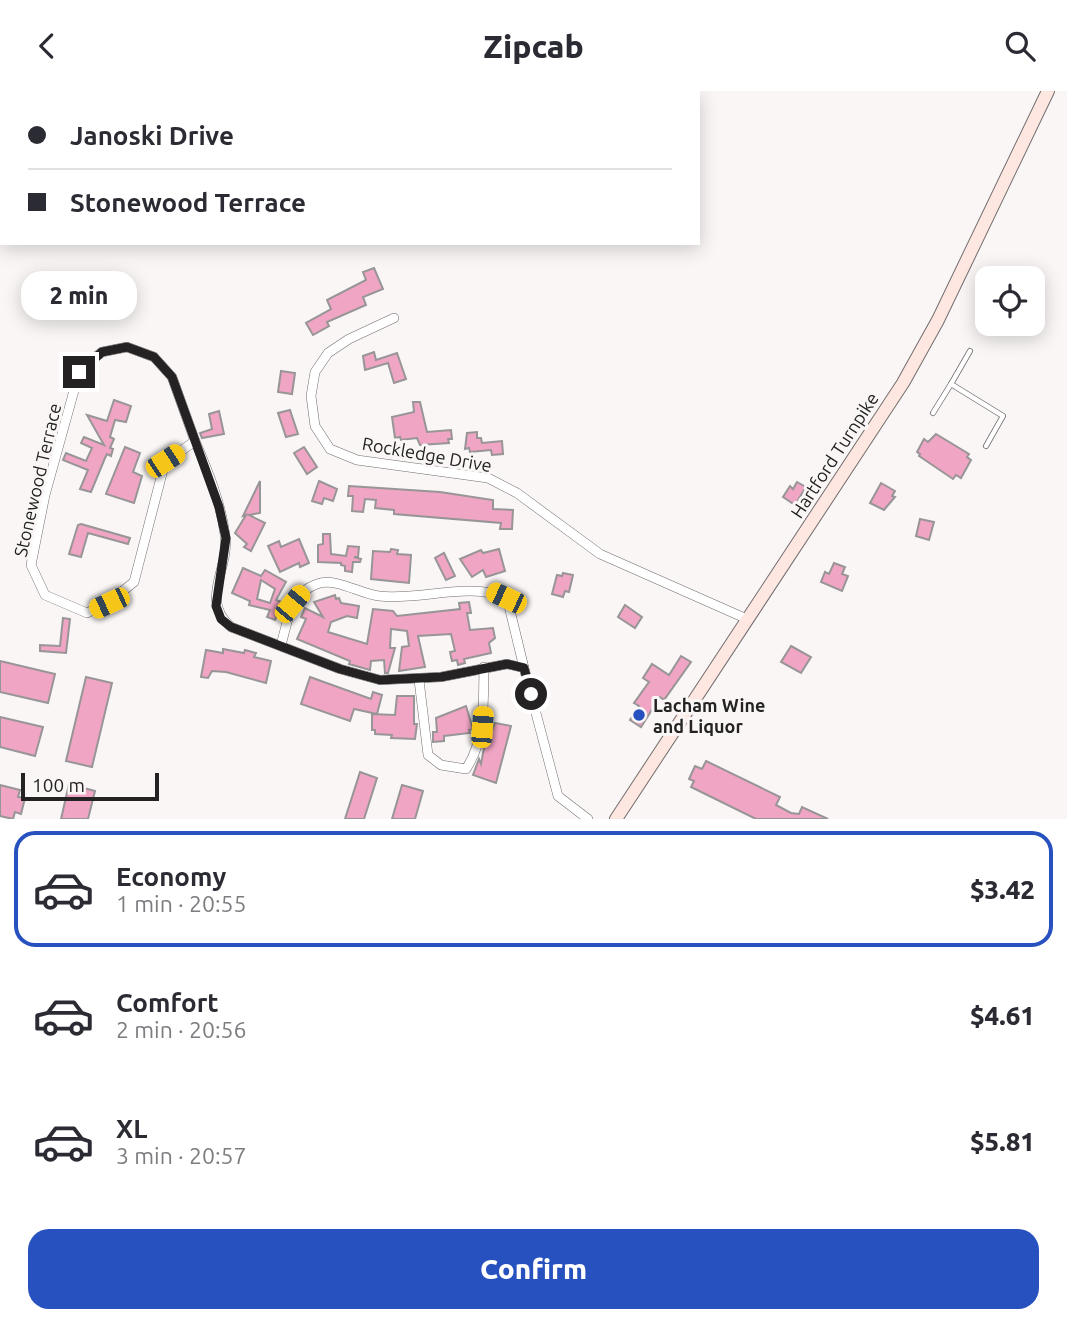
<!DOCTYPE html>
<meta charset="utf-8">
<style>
body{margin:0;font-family:Ubuntu,sans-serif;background:#f7f7f7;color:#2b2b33;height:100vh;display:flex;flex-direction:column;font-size:26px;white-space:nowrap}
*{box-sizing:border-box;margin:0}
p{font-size:23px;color:#7c7c81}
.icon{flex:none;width:38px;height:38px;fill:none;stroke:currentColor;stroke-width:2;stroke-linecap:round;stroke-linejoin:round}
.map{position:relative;height:728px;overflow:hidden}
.sheet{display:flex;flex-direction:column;background:#fff;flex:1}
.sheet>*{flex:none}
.guide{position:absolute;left:0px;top:0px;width:700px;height:154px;box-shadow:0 4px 18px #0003;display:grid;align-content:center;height:154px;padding:0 28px;background:#fff}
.fabs{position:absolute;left:975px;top:175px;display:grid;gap:14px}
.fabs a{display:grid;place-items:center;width:70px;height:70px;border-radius:14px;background:#fff;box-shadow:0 4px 18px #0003;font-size:35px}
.scale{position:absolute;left:21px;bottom:18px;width:138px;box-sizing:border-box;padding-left:7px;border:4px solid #242222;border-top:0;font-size:19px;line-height:24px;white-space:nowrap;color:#242222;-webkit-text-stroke:5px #faf6f6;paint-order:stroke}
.end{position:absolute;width:32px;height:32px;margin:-16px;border:9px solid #242222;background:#fff;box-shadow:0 0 0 4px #fff}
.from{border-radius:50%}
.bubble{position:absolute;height:49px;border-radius:21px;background:#fff;box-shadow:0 4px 18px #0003;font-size:23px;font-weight:800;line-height:49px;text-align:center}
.car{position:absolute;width:21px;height:42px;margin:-21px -10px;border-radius:9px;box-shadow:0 0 5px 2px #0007;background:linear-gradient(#f5c518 24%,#345 0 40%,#f5c518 0 76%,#345 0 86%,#f5c518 0)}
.guide b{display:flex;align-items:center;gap:24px;height:66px;font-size:26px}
.guide b+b{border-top:2px solid #e1e1e2}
.guide i{width:18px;height:18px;background:#2b2b33}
ul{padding:12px 0 0;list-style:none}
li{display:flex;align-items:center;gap:21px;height:116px;margin:0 14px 10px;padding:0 14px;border:4px solid transparent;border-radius:21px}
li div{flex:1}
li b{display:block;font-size:26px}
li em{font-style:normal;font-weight:800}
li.on{border-color:#2751bf}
li>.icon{width:63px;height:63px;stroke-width:1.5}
.cta{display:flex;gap:14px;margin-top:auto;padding:14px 28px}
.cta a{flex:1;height:80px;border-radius:21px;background:#2751bf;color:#fff;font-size:28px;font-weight:800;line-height:80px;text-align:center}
header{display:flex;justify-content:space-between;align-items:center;height:91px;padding:0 28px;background:#fff;font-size:32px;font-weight:800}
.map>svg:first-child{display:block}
.building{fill:#f0a5c4;stroke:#989596;stroke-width:2;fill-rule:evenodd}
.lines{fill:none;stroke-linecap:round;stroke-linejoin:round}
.service-casing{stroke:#716d6e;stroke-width:6}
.minor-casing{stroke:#716d6e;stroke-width:10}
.secondary-casing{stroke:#716d6e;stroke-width:14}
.service{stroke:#fff;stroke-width:4.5}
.minor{stroke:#fff;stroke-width:9}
.secondary{stroke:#fee7e0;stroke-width:12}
.route{stroke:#242222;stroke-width:9}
.poi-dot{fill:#2751bf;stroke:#faf6f6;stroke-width:2.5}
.labels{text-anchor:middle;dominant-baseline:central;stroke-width:6;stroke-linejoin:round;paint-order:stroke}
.street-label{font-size:18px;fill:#242222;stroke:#faf6f6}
.poi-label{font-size:18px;font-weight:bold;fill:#242222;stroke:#faf6f6;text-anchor:start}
</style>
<header><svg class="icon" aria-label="back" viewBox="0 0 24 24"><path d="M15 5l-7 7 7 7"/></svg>Zipcab<svg class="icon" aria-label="search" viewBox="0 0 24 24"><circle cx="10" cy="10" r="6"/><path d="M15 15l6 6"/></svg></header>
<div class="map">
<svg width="1067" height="728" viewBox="0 0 1067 728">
<rect width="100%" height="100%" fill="#faf6f6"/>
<g class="building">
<polygon points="374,177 383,198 363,206 366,214 327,231 329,235 313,244 306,232 331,218 327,209 366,189 363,181"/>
<polygon points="374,261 376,269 397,262 406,288 394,292 388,272 365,279 363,265"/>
<polygon points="281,280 295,282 292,303 278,301"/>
<polygon points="114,309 131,315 126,331 115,329 110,346 114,348 110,357 113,358 111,365 107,363 105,367 91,401 80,398 88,379 63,369 66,362 86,370 92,357 81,352 84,346 104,354 87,324 107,330"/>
<polygon points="413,311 420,311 427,341 451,339 452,348 448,348 449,352 420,354 417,347 401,349 400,346 395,347 392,326 414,321"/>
<polygon points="290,319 298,343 286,346 278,322"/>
<polygon points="219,320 224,343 202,347 200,342 212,338 209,323"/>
<polygon points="477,341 477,347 481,347 482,352 502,350 503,363 492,364 491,359 470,361 469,357 465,358 467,342"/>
<polygon points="936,343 969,363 967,366 971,369 961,387 956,384 953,388 919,365 920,363 917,361 924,348 928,351"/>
<polygon points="125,356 140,362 133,381 142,385 134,412 106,403"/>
<polygon points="304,356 317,376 307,383 294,362"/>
<polygon points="260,390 260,422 249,424 265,432 251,460 244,456 247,453 235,442 246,424 243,425"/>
<polygon points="319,390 337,398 333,410 324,407 322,413 312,410"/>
<polygon points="797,391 806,396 795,414 783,406 790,395 793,398"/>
<polygon points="881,392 895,400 892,405 895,406 884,419 870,412"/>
<polygon points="349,395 440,401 493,409 493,418 513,419 512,438 500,438 501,432 394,423 394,419 375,417 376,409 365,408 363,421 352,420 353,405 348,405"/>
<polygon points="920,428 934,431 929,449 916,445"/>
<polygon points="81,433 130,447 128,453 88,442 81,466 69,463 78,434"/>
<polygon points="323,443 330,443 331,463 346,465 348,455 359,456 358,466 354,466 361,468 360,471 353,471 352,481 345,480 345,475 341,474 341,472 318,471 318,454 323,453"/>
<polygon points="299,448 309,472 300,476 299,472 280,481 268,455 279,450 281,456"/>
<polygon points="391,458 398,459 397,463 411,464 409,492 371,488 373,460 390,461"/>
<polygon points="499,458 505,480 486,486 483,479 472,486 460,468 481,459 483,462"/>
<polygon points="444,462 455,485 446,489 435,467"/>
<polygon points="834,472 845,476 842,483 848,485 842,500 821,491 825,481 829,483"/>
<path d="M 243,477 L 261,485 L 265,479 L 286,491 L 276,509 L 282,511 L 275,529 L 267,526 L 270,519 L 249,514 L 250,510 L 232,502 ZM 261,489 L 275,498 L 270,512 L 257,508 Z"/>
<polygon points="563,482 573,484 569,501 565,500 563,506 552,503 557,484 562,485"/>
<polygon points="335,504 336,508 339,507 341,512 359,515 357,527 347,525 331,531 328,541 367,553 373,518 393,520 397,525 460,518 459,512 469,511 471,522 467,522 470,539 493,537 495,547 489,552 491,562 464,568 465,572 458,574 457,569 452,570 450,561 455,560 451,543 418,545 425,576 399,580 402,556 409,555 407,540 391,538 390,557 395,557 388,582 385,582 384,569 371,570 370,579 349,573 350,570 297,548 306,528 301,526 305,517 323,526 314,511"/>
<polygon points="625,514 642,526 635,537 618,526"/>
<polygon points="63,527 70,528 66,562 40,560 40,554 60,555"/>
<polygon points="791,555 811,566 801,582 781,571"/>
<polygon points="223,558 244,562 245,559 256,562 254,566 271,570 266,592 226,581 212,580 208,587 201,586 206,559 223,562"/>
<polygon points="681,565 691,571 664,609 660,606 641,636 630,629 639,615 634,612 649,591 643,587 652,573 669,584"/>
<polygon points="0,570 55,583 48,612 0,601"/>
<polygon points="86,586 112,592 92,676 66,670"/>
<polygon points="310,586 371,608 373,601 382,604 377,623 354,618 350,630 301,613"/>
<polygon points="397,605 414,605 414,633 417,633 415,648 391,647 392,644 375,643 375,639 372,639 372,623 395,624"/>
<polygon points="466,615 473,638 469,639 470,642 444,645 444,650 433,651 433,641 437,641 436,627"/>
<polygon points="0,626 43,636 35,665 0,656"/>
<polygon points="495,632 511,635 496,692 473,684 479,668 481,673 484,657"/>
<polygon points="706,670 780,706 776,714 791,722 799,723 802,716 828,728 756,728 691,696 694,690 689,688 695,675 702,678"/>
<polygon points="360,681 377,687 364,728 345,728"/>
<polygon points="69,693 95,700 88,728 61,728"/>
<polygon points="0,694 20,699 18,706 25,707 21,723 15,721 13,728 0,725"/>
<polygon points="402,694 423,700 415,728 392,728"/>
</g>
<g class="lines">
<g class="service-casing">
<g id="service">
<polyline points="951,293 970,260"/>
<polyline points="933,322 951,293 1003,325 986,355"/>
</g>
</g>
<g class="minor-casing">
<g id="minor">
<polyline points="394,227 349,248 328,262 315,281 311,305 315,335 330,358 357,369 488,387 517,402 600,463 747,528"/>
<polygon points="127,256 154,266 172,286 195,350 165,371 134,491 109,511 87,522 45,504 31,474 45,404 80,278 102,261"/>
<path d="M 195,350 C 208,380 221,412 225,444 C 230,479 199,508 231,536 L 340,578 L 380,589 L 441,586 L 507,573 L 524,577 L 558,705 L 588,728"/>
<path d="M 281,554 C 288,530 290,502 317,493 C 336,486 360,503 379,505 C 420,510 469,490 507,507 L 524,577"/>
<path d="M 419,589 L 428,664 L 441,674 L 466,678 C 486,648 483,612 484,576"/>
</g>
</g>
<g class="secondary-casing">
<polyline id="secondary" points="616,728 903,292 938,229 1048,0"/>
</g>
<use href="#service" class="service"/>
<use href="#minor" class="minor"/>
<use href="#secondary" class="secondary"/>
</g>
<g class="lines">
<polyline class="route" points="79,281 102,261 127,256 154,266 172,286 219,416 226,447 216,515 221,528 231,536 340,578 380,589 441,586 507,573 524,577 531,603"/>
</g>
<circle class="poi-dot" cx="639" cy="624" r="7"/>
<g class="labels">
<g class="street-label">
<text transform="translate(427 363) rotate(10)">Rockledge Drive</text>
<text transform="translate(834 364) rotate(-57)">Hartford Turnpike</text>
<text transform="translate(37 389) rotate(-77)">Stonewood Terrace</text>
</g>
<g class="poi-label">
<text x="653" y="614">Lacham Wine<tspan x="653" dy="21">and Liquor</tspan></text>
</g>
</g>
</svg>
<div class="fabs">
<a><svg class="icon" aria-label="locate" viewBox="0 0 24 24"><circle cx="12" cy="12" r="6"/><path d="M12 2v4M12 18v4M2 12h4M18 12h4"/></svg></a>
</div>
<div class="scale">100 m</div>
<i class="end from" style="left:531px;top:603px"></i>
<i class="end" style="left:79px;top:281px"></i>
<div class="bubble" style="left:21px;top:180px;width:116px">2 min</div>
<i class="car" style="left:165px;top:370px;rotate:57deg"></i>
<i class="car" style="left:506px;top:507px;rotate:295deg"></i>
<i class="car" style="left:109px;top:512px;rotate:245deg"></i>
<i class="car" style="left:292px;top:513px;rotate:40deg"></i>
<i class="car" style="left:482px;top:636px;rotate:4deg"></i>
<div class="guide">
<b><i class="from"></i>Janoski Drive</b>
<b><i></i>Stonewood Terrace</b>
</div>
</div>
<section class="sheet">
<ul>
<li class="on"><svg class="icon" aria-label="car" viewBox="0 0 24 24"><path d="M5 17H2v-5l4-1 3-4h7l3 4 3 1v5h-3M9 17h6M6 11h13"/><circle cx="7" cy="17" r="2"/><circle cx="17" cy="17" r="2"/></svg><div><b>Economy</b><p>1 min · 20:55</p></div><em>$3.42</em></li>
<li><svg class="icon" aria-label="car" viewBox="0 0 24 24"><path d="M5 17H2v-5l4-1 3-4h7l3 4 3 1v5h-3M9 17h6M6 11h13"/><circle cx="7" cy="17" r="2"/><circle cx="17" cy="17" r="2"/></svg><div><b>Comfort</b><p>2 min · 20:56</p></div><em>$4.61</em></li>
<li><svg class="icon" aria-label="car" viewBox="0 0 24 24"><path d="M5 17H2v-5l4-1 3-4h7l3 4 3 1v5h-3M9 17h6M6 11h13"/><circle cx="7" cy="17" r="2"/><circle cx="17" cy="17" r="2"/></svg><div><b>XL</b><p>3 min · 20:57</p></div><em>$5.81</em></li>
</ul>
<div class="cta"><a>Confirm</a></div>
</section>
